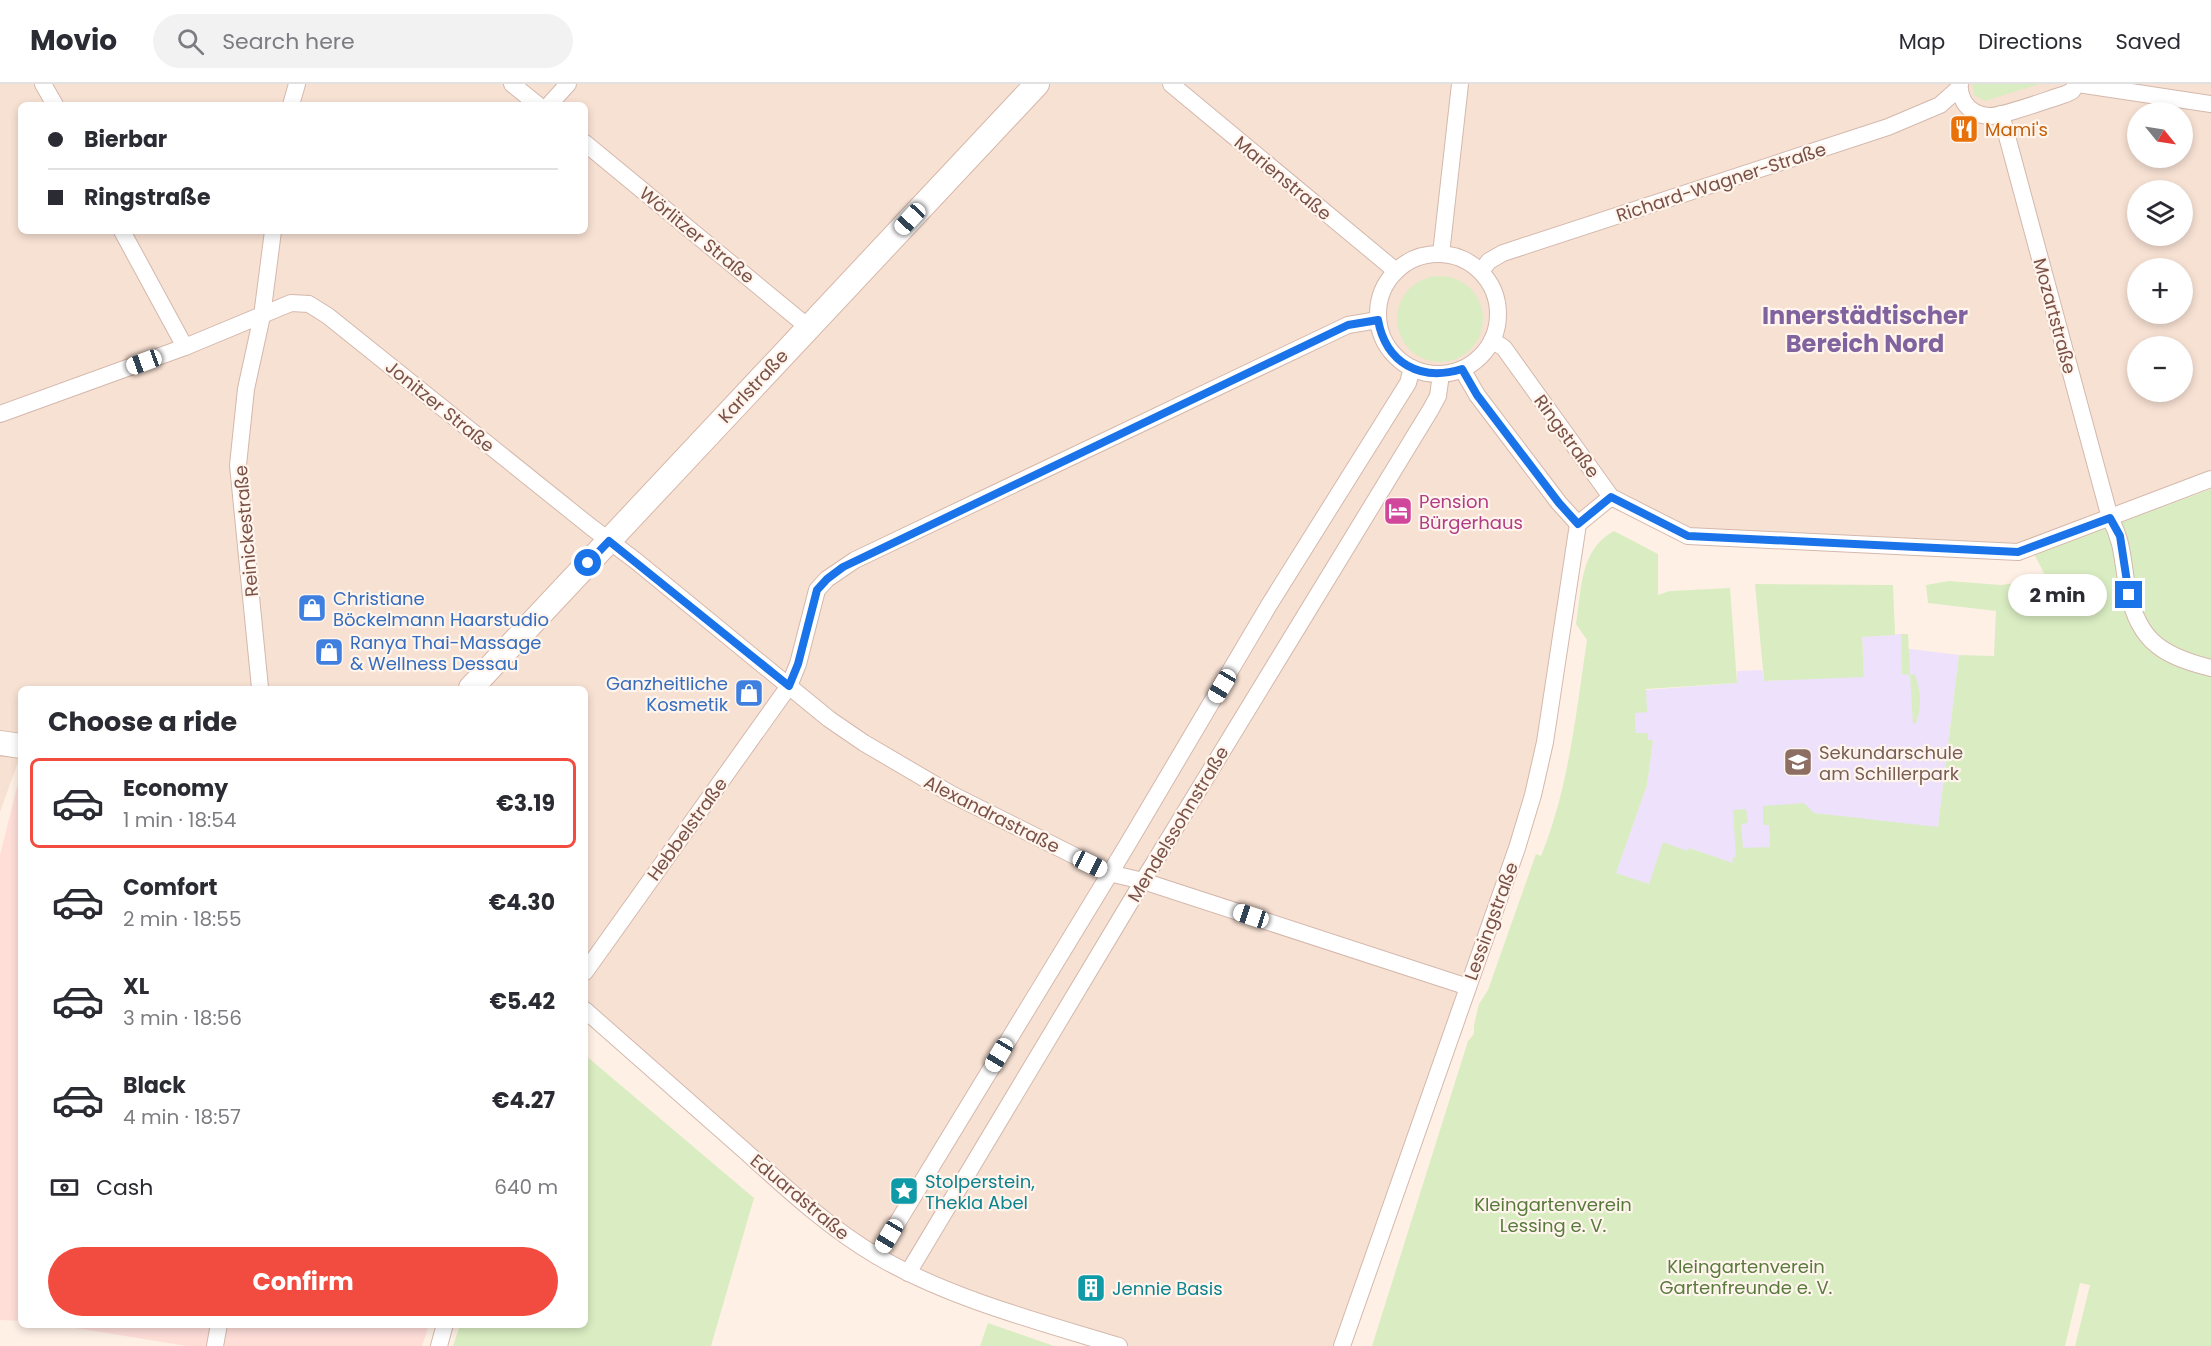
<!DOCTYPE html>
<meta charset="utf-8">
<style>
body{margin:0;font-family:Poppins,sans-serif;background:#f2f2f3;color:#2b2b33;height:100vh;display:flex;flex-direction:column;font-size:22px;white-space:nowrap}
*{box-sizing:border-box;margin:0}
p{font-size:20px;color:#7c7c81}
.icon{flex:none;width:33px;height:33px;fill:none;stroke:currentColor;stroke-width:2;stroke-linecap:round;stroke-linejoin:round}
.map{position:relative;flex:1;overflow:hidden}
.sheet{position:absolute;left:18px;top:602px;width:570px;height:642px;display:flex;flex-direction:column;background:#fff;border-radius:9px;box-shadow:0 3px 9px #0003}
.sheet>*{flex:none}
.hud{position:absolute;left:18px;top:18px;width:570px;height:132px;border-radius:9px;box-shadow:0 3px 9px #0003;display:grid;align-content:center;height:132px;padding:0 30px;background:#fff}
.needle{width:39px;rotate:120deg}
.fabs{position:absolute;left:2127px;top:18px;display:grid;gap:12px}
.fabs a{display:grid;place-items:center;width:66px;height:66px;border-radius:50%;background:#fff;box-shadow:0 3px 9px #0003;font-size:30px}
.end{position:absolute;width:27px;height:27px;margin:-14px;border:8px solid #1a73e8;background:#fff;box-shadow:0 0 0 3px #fff}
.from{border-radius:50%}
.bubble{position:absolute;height:42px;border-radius:21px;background:#fff;box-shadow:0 3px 9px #0003;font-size:20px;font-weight:700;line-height:42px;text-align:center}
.car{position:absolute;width:18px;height:36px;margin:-18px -9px;border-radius:8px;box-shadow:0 0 4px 2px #0007;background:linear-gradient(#fff 24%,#345 0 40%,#fff 0 76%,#345 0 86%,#fff 0)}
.hud b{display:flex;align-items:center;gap:21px;height:57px;font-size:22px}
.hud b+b{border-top:2px solid #e1e1e2}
.hud i{width:15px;height:15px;background:#2b2b33}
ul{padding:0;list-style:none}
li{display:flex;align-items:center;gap:18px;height:90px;margin:0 12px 9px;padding:0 18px;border:3px solid transparent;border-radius:9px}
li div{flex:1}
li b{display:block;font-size:22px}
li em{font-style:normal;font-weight:700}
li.selected{border-color:#f24b40}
li>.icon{width:54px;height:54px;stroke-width:1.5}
h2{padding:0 30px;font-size:27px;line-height:72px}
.pay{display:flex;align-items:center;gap:15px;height:66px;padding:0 30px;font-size:22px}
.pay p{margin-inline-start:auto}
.button{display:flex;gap:12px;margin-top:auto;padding:12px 30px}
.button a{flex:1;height:69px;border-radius:36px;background:#f24b40;color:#fff;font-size:24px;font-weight:700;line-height:69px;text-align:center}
header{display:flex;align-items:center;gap:36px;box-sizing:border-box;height:84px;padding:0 30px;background:#fff;border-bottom:2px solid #e1e1e2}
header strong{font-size:28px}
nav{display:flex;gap:33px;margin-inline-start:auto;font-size:21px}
.search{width:420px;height:54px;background:#f2f2f3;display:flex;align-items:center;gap:15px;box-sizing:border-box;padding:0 21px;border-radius:33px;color:#7c7c81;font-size:22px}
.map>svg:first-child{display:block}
.residential{fill:#f7e1d3;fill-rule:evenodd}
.commercial{fill:#ffded8}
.education{fill:#ede1fb}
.green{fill:#daedc2}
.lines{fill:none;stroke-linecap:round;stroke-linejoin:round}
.street-casing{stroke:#d4b8ac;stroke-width:18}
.secondary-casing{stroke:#d7b7a9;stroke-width:26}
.street{stroke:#fff;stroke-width:16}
.secondary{stroke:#fff;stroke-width:24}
.route{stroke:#1a73e8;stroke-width:8}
.labels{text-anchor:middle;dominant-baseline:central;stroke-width:4.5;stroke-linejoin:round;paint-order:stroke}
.food-label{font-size:18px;fill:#c56008;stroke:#fff5ed;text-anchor:start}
.street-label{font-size:18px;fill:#7a5147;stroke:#fff5ed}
.hotel-label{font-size:18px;fill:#b23c85;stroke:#fff5ed;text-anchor:start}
.shop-label{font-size:18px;fill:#366cbe;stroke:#fff5ed;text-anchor:start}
.education-label{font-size:18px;fill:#785e54;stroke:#fff5ed;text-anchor:start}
.culture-label{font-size:18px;fill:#0d838f;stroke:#fff5ed;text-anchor:start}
.park-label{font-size:18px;fill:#587a3c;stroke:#fff5ed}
.district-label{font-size:24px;font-weight:bold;fill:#80629e;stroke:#fff5ed}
</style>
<header>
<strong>Movio</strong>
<div class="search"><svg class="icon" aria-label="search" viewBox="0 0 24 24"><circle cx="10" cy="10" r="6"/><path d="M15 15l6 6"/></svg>Search here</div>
<nav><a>Map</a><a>Directions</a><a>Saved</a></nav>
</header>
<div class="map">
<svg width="2211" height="1262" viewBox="0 0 2211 1262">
<rect width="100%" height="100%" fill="#fef0e5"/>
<path class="residential" d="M 0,0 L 2211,0 L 2211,395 L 2018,468 L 1688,452 L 1611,413 L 1579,440 L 1545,658 L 1342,1262 L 1119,1262 L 877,1172 L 585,926 L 585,604 L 21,604 L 21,670 L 0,728 ZM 21,21 L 585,21 L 585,147 L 21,147 ZM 2138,28 L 2182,28 L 2182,74 L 2138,74 ZM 2138,106 L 2182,106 L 2182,152 L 2138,152 ZM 2138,184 L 2182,184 L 2182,230 L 2138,230 ZM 2138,262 L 2182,262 L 2182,308 L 2138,308 Z"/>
<g class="commercial">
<polygon points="20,691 21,691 21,1237 0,1236 0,771"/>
<polygon points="57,1241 429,1241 422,1262 187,1262"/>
</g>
<polygon class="education" points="1901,550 1902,564 1959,571 1938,744 1918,741 1921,845 1689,764 1673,816 1613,797 1647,701 1653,656 1648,656 1636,649 1635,628 1646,606 1737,599 1737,587 1762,586 1764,597 1864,592 1862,553"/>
<g class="green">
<polygon points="1972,0 2040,0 1985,17 1974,11"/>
<circle cx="1440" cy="235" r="43"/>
<path d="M 2211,405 L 2211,1262 L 2075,1262 L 2090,1201 L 2080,1199 L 2065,1262 L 1372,1262 L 1468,957 L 1474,950 L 1474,941 L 1479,920 L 1488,906 L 1536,770 L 1541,772 C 1569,703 1576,629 1587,556 L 1576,540 C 1582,505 1579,466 1614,447 L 1658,470 L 1658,511 L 1670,507 L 1730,504 L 1737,599 L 1646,605 L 1647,628 L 1635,629 L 1636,649 L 1648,649 L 1648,656 L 1653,656 L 1647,701 L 1616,789 L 1649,800 L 1663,758 L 1687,767 L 1689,764 L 1733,779 L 1732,774 L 1736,773 L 1733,726 L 1746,725 L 1748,739 L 1741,740 L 1743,764 L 1770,763 L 1769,741 L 1763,741 L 1763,722 L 1804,719 L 1814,729 L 1938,743 L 1959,571 L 1994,572 L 1996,527 L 1928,519 L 1926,501 L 1949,497 L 2001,501 L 2047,495 L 2034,470 Z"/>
<polygon points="1755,500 1893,501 1895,551 1862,553 1864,593 1764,597"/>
<path d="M 1901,550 L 1908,550 L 1910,590 L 1915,591 C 1921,607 1922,624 1916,639 L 1913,640 L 1910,591 L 1902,590 Z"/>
<polygon points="585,971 754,1114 711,1262 453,1262 460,1241 585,1240"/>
<polygon points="988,1239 1054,1262 980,1262"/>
</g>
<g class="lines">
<g class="street-casing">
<g id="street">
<polyline points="43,0 55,21"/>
<polyline points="512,0 538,21"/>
<polyline points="1171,0 1396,187"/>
<path d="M 1960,0 C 1959,6 1961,12 1964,18 C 1969,26 1978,31 1988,32 C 2002,33 2049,15 2066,10 L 2072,7 L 2077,0"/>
<polyline points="2078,0 2211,20"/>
<polyline points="291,21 297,0"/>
<polyline points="549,21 568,0"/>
<path d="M 2001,30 L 2110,434 C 2122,457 2122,471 2126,496 C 2135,553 2157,571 2211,584"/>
<polyline points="585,59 808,243"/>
<polyline points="122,147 185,263"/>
<circle cx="1438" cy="230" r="60"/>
<polyline points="1441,170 1460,0"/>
<polyline points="1481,187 1489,177 1503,169 1888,43 1940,21 1959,4"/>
<polyline points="1492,256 1504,264 1611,413 1688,452 2018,468 2211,395"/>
<polyline points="1462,285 1477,311 1559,419 1578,440"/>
<polyline points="0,330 185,263 291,219 309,220 328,232 591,443 636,477 829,635 864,659 951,710 1109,789 1143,797 1468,903"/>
<polyline points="260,604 238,381 246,305 262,232 273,147"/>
<polyline points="585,888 789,602 798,580 817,506 827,495 855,476 1348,241 1378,236"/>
<path d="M 585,926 C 638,973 692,1020 745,1067 C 786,1104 829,1144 877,1172 C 948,1214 1040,1238 1119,1262"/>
<polyline points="877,1172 1126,763 1269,521 1408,299 1412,284"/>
<polyline points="908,1189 1143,797 1431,325 1438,312 1441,290"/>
<polyline points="215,1262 219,1240"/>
<polyline points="439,1262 445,1240"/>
<polyline points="1342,1262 1517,764 1533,711 1545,658 1578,440 1611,413"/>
</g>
</g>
<g class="secondary-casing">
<g id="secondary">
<polyline points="471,604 1037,0"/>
<polyline points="0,659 21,662"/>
</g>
</g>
<use href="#street" class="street"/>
<use href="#secondary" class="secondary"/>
</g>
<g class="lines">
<path class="route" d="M 588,479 L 609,457 L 789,602 L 798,580 L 817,506 L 827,495 L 843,483 L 1348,241 L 1378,236 C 1386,279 1420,298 1462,285 L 1477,311 L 1559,419 L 1578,440 L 1611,413 L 1688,452 L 2018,468 L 2110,434 L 2120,452 L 2129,511"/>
</g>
<defs>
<g id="restaurant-square" transform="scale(1.5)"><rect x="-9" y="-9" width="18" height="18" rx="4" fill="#e8710a" stroke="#fff5ed"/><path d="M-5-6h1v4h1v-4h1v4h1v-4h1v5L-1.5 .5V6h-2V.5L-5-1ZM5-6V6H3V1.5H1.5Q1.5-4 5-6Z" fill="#fff"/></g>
<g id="hotel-square" transform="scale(1.5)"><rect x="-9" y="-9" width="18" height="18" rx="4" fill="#d1479c" stroke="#fff5ed"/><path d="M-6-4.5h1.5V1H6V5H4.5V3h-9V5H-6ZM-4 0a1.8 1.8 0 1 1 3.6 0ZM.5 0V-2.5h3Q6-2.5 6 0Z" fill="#fff"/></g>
<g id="shop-square" transform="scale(1.5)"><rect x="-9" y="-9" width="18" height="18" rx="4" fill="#3f7fe0" stroke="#fff5ed"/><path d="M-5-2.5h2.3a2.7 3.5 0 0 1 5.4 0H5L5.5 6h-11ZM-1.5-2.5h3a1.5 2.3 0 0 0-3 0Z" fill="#fff"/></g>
<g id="school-square" transform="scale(1.5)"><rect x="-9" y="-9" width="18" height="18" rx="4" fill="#8d6e63" stroke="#fff5ed"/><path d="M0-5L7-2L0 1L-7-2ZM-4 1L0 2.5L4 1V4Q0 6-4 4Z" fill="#fff"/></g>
<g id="sight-square" transform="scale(1.5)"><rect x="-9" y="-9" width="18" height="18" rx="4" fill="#0f9aa8" stroke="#fff5ed"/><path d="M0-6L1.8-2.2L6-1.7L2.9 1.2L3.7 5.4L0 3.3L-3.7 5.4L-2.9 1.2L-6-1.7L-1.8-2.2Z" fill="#fff"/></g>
<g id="building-square" transform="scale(1.5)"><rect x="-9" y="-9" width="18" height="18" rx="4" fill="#0f9aa8" stroke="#fff5ed"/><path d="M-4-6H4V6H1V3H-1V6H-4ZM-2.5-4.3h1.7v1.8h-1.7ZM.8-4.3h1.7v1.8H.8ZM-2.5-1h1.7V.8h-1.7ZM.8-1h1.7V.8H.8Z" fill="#fff"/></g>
</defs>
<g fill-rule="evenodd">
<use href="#restaurant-square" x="1964" y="45"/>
<use href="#hotel-square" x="1398" y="427"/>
<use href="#shop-square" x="312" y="524"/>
<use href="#shop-square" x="329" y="568"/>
<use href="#shop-square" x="749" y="609"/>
<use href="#school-square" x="1798" y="678"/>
<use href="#sight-square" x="904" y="1107"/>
<use href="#building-square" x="1091" y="1204"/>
</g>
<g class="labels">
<g class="food-label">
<text x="1985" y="45">Mami's</text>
</g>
<g class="street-label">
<text transform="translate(1283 94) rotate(40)">Marienstraße</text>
<text transform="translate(1721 98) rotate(-18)">Richard-Wagner-Straße</text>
<text transform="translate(697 151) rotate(39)">Wörlitzer Straße</text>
<text transform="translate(2055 232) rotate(75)">Mozartstraße</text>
<text transform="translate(753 302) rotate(-47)">Karlstraße</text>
<text transform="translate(440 322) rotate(39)">Jonitzer Straße</text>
<text transform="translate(1567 352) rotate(54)">Ringstraße</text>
<text transform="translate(246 447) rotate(-95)">Reinickestraße</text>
<text transform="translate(992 730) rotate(27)">Alexandrastraße</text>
<text transform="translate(1178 740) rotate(-59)">Mendelssohnstraße</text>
<text transform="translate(687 745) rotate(-54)">Hebbelstraße</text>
<text transform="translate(1491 837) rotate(-70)">Lessingstraße</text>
<text transform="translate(800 1113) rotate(40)">Eduardstraße</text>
</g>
<g class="hotel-label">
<text x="1419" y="417">Pension<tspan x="1419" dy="21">Bürgerhaus</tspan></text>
</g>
<g class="shop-label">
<text x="333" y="514">Christiane<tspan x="333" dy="21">Böckelmann Haarstudio</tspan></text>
<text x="350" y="558">Ranya Thai-Massage<tspan x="350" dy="21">&amp; Wellness Dessau</tspan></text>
<text x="728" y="599" text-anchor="end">Ganzheitliche<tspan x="728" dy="21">Kosmetik</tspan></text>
</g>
<g class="education-label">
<text x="1819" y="668">Sekundarschule<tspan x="1819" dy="21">am Schillerpark</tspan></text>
</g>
<g class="culture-label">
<text x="925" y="1097">Stolperstein,<tspan x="925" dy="21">Thekla Abel</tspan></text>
<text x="1112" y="1204">Jennie Basis</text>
</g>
<g class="park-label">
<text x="1553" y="1120">Kleingartenverein<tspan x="1553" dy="21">Lessing e. V.</tspan></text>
<text x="1746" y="1182">Kleingartenverein<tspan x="1746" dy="21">Gartenfreunde e. V.</tspan></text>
</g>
<g class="district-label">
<text x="1865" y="231">Innerstädtischer<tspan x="1865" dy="28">Bereich Nord</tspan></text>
</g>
</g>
</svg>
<div class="fabs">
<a><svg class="needle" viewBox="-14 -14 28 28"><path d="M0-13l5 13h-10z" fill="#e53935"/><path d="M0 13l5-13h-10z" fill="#7c7c81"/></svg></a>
<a><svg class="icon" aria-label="layers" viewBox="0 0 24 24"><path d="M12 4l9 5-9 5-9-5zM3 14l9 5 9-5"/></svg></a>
<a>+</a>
<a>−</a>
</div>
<i class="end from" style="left:588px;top:479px"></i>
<i class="end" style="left:2129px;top:511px"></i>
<div class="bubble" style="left:2008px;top:490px;width:99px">2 min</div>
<i class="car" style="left:910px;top:135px;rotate:223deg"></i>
<i class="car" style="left:144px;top:278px;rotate:250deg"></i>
<i class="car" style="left:1222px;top:602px;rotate:211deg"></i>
<i class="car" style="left:1090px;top:780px;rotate:116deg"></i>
<i class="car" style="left:1251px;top:832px;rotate:288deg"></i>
<i class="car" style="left:999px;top:971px;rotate:211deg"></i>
<i class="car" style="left:889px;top:1152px;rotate:211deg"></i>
<div class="hud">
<b><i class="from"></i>Bierbar</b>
<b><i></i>Ringstraße</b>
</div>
<section class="sheet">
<h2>Choose a ride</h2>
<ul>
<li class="selected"><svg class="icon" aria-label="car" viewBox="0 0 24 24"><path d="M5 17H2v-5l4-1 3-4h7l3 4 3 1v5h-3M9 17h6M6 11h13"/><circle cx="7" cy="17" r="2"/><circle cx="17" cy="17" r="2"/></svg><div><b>Economy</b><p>1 min · 18:54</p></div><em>€3.19</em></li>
<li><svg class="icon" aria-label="car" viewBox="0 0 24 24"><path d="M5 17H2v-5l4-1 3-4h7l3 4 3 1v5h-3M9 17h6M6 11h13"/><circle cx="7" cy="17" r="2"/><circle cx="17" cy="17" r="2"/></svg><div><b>Comfort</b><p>2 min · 18:55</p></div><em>€4.30</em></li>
<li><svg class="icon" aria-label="car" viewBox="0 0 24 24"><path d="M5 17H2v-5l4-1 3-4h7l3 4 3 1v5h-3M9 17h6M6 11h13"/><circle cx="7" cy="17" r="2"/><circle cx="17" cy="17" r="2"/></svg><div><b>XL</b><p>3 min · 18:56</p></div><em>€5.42</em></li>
<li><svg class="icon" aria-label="car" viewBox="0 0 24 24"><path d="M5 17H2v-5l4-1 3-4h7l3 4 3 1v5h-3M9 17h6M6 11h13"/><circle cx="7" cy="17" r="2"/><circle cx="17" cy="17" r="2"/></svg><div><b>Black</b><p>4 min · 18:57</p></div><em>€4.27</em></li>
</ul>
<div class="pay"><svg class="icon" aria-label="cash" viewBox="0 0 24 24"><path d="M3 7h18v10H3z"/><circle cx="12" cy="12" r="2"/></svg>Cash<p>640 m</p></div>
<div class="button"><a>Confirm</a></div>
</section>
</div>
